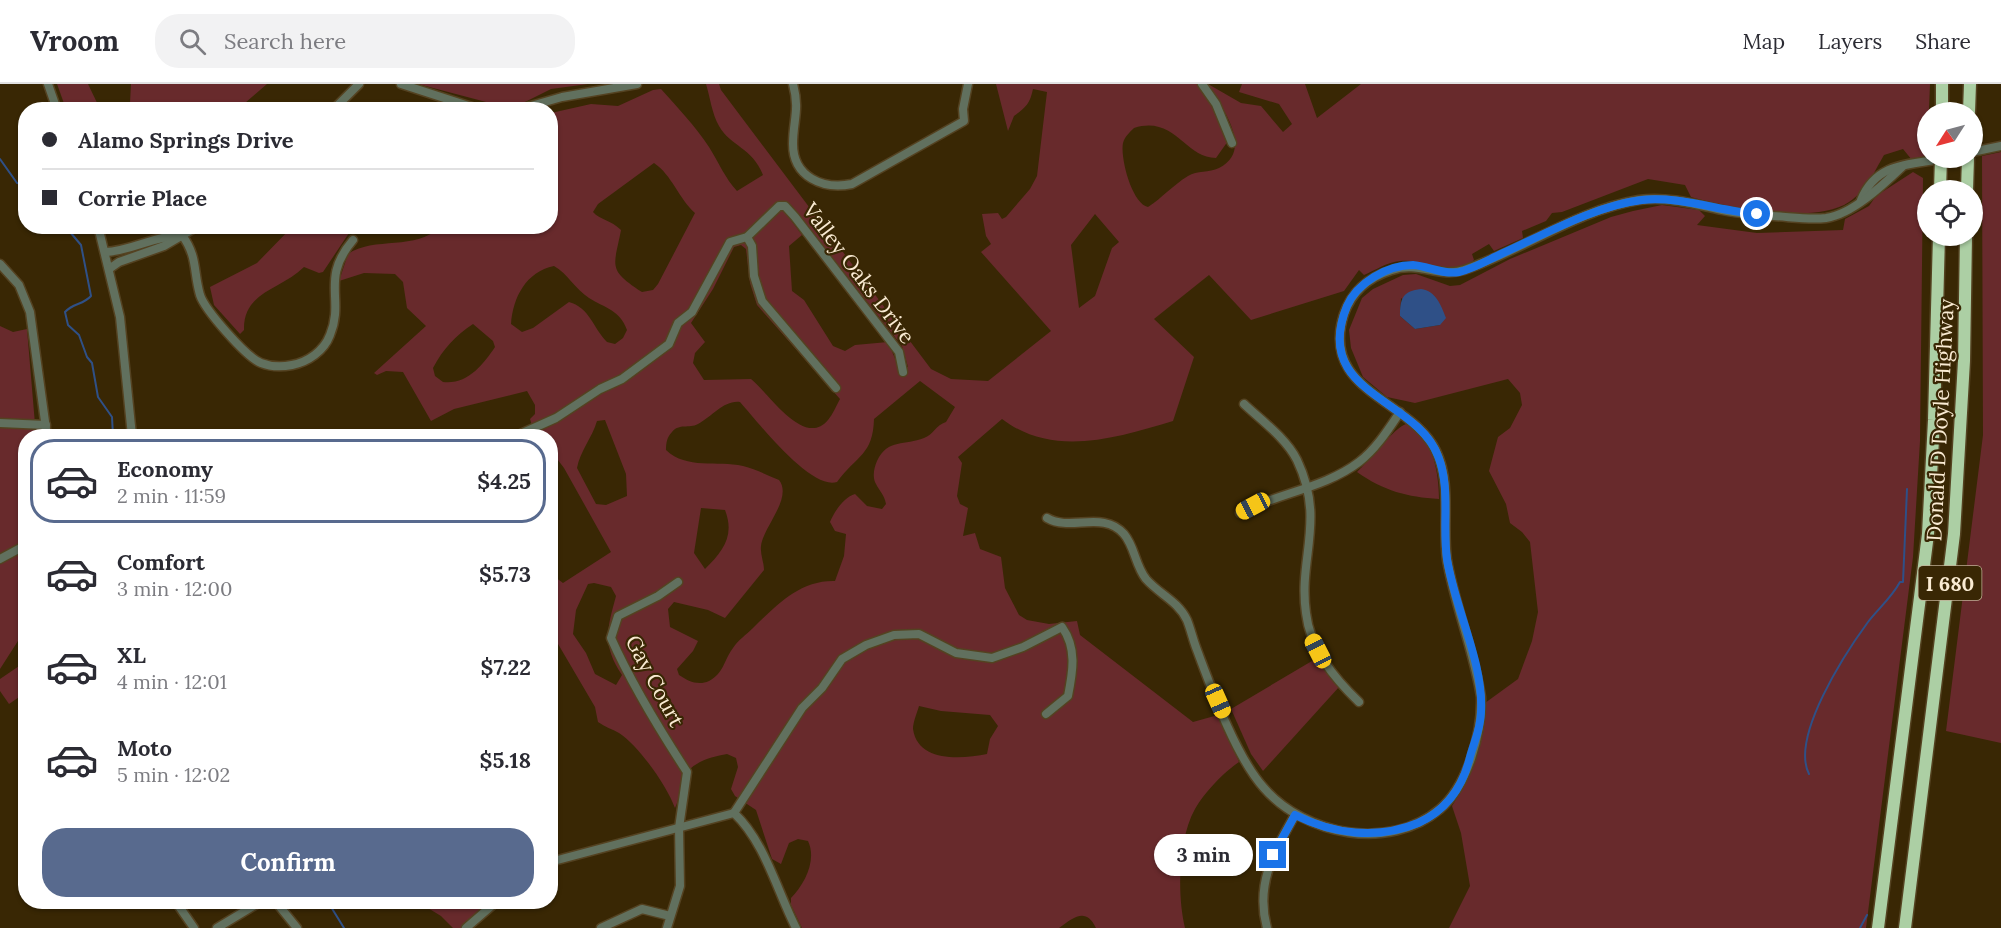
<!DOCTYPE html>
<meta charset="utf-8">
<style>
body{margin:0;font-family:Lora,serif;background:#f2f2f3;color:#2b2b33;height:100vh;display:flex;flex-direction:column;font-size:22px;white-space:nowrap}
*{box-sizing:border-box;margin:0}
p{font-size:20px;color:#7c7c81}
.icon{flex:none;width:33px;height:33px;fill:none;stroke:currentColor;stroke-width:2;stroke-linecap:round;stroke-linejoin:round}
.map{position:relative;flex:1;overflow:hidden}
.side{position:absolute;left:18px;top:345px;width:540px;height:480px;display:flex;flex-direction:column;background:#fff;border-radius:24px;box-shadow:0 2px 4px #0004}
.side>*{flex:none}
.top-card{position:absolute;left:18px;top:18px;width:540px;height:132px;border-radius:24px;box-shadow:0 2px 4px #0004;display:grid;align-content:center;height:132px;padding:0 24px;background:#fff}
.needle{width:39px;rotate:234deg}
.fabs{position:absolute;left:1917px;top:18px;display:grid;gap:12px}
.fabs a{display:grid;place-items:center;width:66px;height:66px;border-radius:50%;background:#fff;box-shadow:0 2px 4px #0004;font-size:30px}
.end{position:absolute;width:27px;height:27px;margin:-14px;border:8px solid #1a73e8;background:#fff;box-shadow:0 0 0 3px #fff}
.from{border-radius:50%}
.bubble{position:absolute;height:42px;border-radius:21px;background:#fff;box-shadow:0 2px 4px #0004;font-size:20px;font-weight:700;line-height:42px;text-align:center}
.car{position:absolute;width:18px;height:36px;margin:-18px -9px;border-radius:8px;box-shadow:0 0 4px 2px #0007;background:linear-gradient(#f5c518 24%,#345 0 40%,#f5c518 0 76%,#345 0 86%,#f5c518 0)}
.top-card b{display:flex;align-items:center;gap:21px;height:57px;font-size:22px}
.top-card b+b{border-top:2px solid #e1e1e2}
.top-card i{width:15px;height:15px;background:#2b2b33}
ul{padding:10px 0 0;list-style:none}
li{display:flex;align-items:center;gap:18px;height:84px;margin:0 12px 9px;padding:0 12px;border:3px solid transparent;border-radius:24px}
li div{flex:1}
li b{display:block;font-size:22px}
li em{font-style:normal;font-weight:700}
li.current{border-color:#586a8e}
li>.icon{width:54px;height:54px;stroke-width:1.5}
.primary-button{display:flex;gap:12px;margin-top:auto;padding:12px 24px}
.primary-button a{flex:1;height:69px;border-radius:24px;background:#586a8e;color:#fff;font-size:24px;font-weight:700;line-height:69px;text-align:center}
header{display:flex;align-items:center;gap:36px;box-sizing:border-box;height:84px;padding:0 30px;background:#fff;border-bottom:2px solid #e1e1e2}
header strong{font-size:28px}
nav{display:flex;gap:33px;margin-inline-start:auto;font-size:21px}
.search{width:420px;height:54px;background:#f2f2f3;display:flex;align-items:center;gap:15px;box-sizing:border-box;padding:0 21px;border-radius:24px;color:#7c7c81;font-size:22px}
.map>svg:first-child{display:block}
.green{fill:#682a2c;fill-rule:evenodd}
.water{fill:#2f5087}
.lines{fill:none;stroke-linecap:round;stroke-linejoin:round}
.stream{stroke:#2f5087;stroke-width:2}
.minor-casing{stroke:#544221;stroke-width:11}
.highway-casing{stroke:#544221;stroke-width:15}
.minor{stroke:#61705e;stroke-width:8}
.highway{stroke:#accfa4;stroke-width:12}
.highway-bridge-casing{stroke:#544221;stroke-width:15;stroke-linecap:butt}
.highway-bridge{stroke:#accfa4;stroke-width:12}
.route{stroke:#1a73e8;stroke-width:8}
.labels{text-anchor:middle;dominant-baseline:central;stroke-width:4.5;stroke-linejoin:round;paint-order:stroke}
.shield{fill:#392704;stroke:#c0b095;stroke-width:1.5}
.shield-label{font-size:20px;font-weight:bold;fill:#faebd3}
.street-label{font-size:21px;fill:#faebd3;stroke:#392704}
</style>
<header>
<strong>Vroom</strong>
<div class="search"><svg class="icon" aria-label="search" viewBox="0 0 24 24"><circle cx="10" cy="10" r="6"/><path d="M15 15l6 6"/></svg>Search here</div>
<nav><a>Map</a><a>Layers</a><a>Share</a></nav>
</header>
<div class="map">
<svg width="2001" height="844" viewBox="0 0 2001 844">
<rect width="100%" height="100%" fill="#392704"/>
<g class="green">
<polygon points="57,0 88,0 100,25 66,25"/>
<polygon points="131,0 267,0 238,25 121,25 130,19"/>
<polygon points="418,0 588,0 551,5 523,19 505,23"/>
<path d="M 706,0 L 719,0 L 721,6 L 931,285 L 951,295 L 988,297 L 1051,247 L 981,168 L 991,160 L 986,152 L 982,130 L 998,129 L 1002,135 L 1006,133 L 1030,105 L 1037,92 L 1047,8 L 1033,5 C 1030,20 1025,24 1014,32 L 1008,47 L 996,0 L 1198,0 L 1219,34 L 1228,57 L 1216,74 C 1185,74 1175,31 1134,44 C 1130,48 1125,52 1123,59 C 1120,74 1132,120 1148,123 C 1162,114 1173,101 1188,92 C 1197,86 1209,89 1219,84 C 1255,66 1221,22 1208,0 L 1241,19 L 1261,22 L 1283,48 L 1292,40 L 1279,20 L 1239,8 L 1242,0 L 1305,0 L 1317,34 L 1361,0 L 1930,0 L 1927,74 L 1912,76 L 1903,65 L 1884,71 C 1874,88 1867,106 1849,118 C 1815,141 1730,124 1691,113 L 1685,101 L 1648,95 L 1562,128 L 1552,129 L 1546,137 L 1522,147 L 1523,154 L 1494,167 L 1489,160 L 1472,170 L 1474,176 C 1449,196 1426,174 1400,177 C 1387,178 1376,186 1364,191 L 1359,186 L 1344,207 L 1251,236 L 1209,191 L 1154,235 L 1194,273 L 1173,337 C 1116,354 1053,374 1002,335 L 958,373 L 962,379 L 957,412 L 960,420 L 968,424 L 963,452 L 975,449 L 980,465 L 1001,473 L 1005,504 L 1019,531 L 1027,536 L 1049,540 L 1077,537 L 1080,551 L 1193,638 L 1218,631 L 1239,678 C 1224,688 1204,709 1195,725 C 1178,755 1177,811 1185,844 L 1096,844 C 1086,823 1074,833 1059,844 L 802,844 L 791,821 L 791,814 C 805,800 817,776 808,757 L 798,755 L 789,759 L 781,780 L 772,775 L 756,726 L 735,712 L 731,705 L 738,683 L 736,674 L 727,670 C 709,673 685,680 681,701 C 679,709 679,716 675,724 C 667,702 639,662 619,649 C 612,645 605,643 598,638 L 595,623 L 551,548 L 551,490 L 563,499 L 611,468 L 564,384 L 551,367 L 550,352 L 535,352 L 530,335 L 535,330 L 535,321 L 527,307 L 454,325 L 431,337 L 403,288 L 386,287 L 377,291 L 374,289 L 426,242 L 407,224 L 403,198 L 395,190 L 364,189 L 339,197 L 348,170 C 373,152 418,167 439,143 L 550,142 L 551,29 L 591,20 L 618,22 L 653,6 L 661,5 C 677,23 696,43 709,63 C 719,79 725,94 737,107 L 763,91 C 752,63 731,63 719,42 C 712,30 710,13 706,0 ZM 654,79 C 672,91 679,115 695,129 L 658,200 L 653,206 L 642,208 C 607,185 614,183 621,146 C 611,136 600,136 593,128 L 598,120 ZM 791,121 L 902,262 L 908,283 L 899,284 L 888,258 L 855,261 L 845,267 L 833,262 L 804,216 L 792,207 L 789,162 L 802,151 L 787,131 ZM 1095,130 L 1119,158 L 1112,164 L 1095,212 L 1079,224 L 1071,161 ZM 741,161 L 746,165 L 750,199 L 757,221 L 840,315 C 836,322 833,330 828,336 C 804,365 768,308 751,295 L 704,296 L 693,279 L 695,269 L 705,258 L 691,239 L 713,205 L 734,163 ZM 554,182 C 568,190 575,205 589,214 C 605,224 620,226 627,246 L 623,254 L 615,260 L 607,258 C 593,244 590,224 569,218 L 533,244 L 522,248 L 511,240 C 513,213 526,188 554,182 ZM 473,240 L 493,257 L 495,263 C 483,281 467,301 443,298 L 435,292 L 433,284 C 443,265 455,252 473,240 ZM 920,297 L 955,323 L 946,338 C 936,341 933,351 924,354 C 905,362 888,354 877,377 C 874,384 872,393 876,400 C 880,408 884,410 886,420 L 882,425 L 867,422 L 855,410 C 844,413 834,428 830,438 L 835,447 L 846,450 L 844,472 L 835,497 C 799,496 776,522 753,544 C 746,551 738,556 733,564 C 724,576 724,589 709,597 C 698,602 688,597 679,591 L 677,585 L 693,567 L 698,557 L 670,543 L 668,525 L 674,518 L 708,526 L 725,534 L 764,486 C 764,478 760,470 761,462 C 763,443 793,414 779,396 C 767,391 755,385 743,382 C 717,376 687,386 666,366 C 666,359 667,353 672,348 C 679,339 689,345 698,340 C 713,332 724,316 740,318 C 757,337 811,407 837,398 C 857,371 873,371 874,335 ZM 605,336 L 626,390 L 627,412 L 606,421 L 596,420 L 577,384 C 580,367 592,354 597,337 ZM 701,424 L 725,426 C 735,452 723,467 705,485 L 694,469 ZM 594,499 L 611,503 L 616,512 C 607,545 602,561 622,591 L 616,601 L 595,590 L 586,569 L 573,550 L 576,526 L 588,500 ZM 919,622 L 941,627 L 990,631 L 998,642 L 990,655 L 987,670 C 962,675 918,679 913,645 C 913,638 917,629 919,622 Z"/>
<polygon points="2001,68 2001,659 1946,647 1983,351 1982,72"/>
<path d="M 1913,88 L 1923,94 L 1920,357 L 1913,473 L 1866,844 L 1449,844 L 1470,802 L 1461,749 L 1452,722 C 1469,696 1486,651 1485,619 L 1518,595 L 1532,557 L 1538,528 L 1530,458 L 1522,448 L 1510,439 L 1506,420 L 1489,387 L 1498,353 L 1510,344 L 1522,321 L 1520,309 L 1508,295 L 1415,319 L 1387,313 L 1363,293 L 1351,264 L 1349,246 L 1362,214 L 1373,205 L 1403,191 L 1416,190 L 1450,202 L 1460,201 L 1510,175 L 1611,133 L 1633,127 L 1662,121 L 1699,126 L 1705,132 L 1697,141 L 1757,149 L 1843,146 L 1845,135 L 1869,122 L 1876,112 ZM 1401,214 L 1440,241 L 1415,245 L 1400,232 Z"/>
<path d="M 292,143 L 353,143 L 323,188 L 319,189 L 304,183 C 281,206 243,207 244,246 L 240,250 L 214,221 L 210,203 L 257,179 Z"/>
<polygon points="0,242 13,248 27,245 36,352 26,352 25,546 0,585"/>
<path d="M 1406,340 C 1433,350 1439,390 1439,415 C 1407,413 1384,407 1357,388 C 1368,378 1395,343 1406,340 Z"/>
<polygon points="1317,574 1339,603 1263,687 1251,670 1231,625"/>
<polygon points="25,578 25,609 9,620 0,607 0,595"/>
<polygon points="418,818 487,818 461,844 453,844 441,832"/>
</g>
<path class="water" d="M 1421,205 C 1436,207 1441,221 1446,234 L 1440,241 L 1415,245 L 1400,232 C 1400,214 1403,207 1421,205 Z"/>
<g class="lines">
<g class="stream">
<polyline points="0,75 17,99 26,100"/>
<path d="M 65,142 L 81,161 L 91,212 C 83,221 73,219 65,228 L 68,241 L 79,251 L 87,273 L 92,279 L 98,313 L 112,333 L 113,352"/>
<path d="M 1809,690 C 1790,653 1846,568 1868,538 C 1878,525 1892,513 1900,498 L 1903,498 L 1907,405"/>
<polyline points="315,818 328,818 344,844"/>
<polyline points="1860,844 1867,831"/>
</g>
<g class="minor-casing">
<g id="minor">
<polyline points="48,0 57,26"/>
<polyline points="401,0 481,26"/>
<path d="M 793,0 C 800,26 793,36 793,60 C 793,93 823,106 852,100 L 964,37 L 963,25 L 968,0"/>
<polyline points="1202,0 1216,20 1232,59"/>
<polyline points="333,26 359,0"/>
<polyline points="517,26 562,13 637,0"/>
<polyline points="1972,68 2001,62"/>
<path d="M 1861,116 C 1877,77 1911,81 1947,74"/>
<polyline points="98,142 120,233 132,352"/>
<path d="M 182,151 C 198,173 193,187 200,211 C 205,226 246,273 261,279 C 271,283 282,283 292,281 C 308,278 324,267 330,251 C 345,215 320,195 353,156"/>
<polyline points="747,153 752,162 754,192 762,217 836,304"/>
<path d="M 105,168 C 132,167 153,152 182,151"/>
<polyline points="0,180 19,201 30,228 47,352"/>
<polyline points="109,185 119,178 164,162 198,142"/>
<path d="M 1244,320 C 1261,336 1286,354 1297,376 C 1326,437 1298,473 1306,529 C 1310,565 1334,594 1359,618"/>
<polyline points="0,339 46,341"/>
<polyline points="516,352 556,334 600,305 622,295 669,260 678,239 692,228 730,158 747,153 779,122 785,122 795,133 899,268 903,288"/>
<path d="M 1240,429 C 1278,409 1325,404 1359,378 C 1376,365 1388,346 1400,328"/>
<path d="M 1047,434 C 1071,448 1103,426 1124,450 C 1135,463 1135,481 1146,495 C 1159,510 1178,517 1187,536 C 1191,546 1193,556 1197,566 C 1212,606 1236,673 1264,704 C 1305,751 1389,768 1440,725 C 1468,701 1482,649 1481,613 C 1474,567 1455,522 1447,476 C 1442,440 1452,400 1436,367 C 1411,315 1319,308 1344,230 C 1352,207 1369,193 1392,186 C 1418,177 1440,194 1464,186 C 1523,166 1577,126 1639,116 C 1667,112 1695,120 1722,126 C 1739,130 1757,130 1774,132 C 1791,133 1809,136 1826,134 C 1853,130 1884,100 1903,82"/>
<polyline points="0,475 26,461"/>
<path d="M 734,729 L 802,624 L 822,604 L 842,575 L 866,561 L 894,551 L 919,550 L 956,569 L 992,574 L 1023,563 L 1062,543 C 1077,564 1073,587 1068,612 L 1046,630"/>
<path d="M 734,729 C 765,758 777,807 796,844"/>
<polyline points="550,778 734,729"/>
<polyline points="176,818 194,844"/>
<polyline points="276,818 297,844"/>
<polyline points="217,844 260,818"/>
<polyline points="466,844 496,818"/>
<polyline points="601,844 642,825 670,832"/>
<path d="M 667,844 L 680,802 L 679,744 L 687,688 C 659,645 632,601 611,554 L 618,532 L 658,512 L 678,498"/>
<path d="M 1267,844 C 1255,800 1274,768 1295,731"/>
</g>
</g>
<g class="highway-casing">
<g id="highway">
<polyline points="1942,28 1942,0"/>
<polyline points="1969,28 1970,0"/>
<polyline points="1967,106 1968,74"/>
<polyline points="1878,844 1928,450 1934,336 1939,152"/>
<polyline points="1905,844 1954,450 1964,277 1966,152"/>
</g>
</g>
<use href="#minor" class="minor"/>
<use href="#highway" class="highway"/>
<g class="highway-bridge-casing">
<polyline id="highway-bridge" points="1940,106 1941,74"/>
</g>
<use href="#highway-bridge" class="highway-bridge"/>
</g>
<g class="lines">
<path class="route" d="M 1273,771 L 1295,731 C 1333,750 1377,756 1418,739 C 1447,726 1463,702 1470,673 C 1474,658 1481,644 1481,628 C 1484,579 1455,525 1447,475 C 1442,441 1451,404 1438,372 C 1416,313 1311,310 1347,222 C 1357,199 1387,181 1413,181 C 1428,182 1443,191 1459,188 C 1473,185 1488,176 1501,170 C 1543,151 1597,121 1642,116 C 1681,112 1719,127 1757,130"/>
</g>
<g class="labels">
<rect class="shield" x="1918.5" y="482" width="63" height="34" rx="4.5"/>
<g class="shield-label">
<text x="1950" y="499">I 680</text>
</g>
<g class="street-label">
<text transform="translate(859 189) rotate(53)">Valley Oaks Drive</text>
<text transform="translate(1940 336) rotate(-87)">Donald D Doyle Highway</text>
<text transform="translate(655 597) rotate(62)">Gay Court</text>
</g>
</g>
</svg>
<div class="fabs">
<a><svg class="needle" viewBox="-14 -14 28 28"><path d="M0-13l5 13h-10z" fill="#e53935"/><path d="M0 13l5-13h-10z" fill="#7c7c81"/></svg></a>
<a><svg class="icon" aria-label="locate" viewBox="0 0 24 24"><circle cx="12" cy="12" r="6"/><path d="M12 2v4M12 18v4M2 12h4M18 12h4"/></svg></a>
</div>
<i class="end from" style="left:1757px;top:130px"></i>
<i class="end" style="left:1273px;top:771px"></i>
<div class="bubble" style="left:1154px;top:750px;width:99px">3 min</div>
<i class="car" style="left:1253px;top:422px;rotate:242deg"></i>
<i class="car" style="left:1318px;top:567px;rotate:333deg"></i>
<i class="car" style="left:1218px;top:617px;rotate:156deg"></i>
<div class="top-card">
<b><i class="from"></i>Alamo Springs Drive</b>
<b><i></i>Corrie Place</b>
</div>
<section class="side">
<ul>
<li class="current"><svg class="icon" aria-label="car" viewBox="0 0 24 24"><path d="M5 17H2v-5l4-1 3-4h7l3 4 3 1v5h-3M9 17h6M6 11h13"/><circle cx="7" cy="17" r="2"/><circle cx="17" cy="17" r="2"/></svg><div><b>Economy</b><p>2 min · 11:59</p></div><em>$4.25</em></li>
<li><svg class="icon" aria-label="car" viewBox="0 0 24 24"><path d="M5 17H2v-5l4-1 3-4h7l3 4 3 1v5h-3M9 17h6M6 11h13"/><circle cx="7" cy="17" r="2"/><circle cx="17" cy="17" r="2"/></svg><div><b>Comfort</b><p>3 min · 12:00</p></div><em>$5.73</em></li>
<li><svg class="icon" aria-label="car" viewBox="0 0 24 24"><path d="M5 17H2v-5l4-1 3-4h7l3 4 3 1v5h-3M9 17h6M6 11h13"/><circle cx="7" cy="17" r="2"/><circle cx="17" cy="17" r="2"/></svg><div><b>XL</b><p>4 min · 12:01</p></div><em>$7.22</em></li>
<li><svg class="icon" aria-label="car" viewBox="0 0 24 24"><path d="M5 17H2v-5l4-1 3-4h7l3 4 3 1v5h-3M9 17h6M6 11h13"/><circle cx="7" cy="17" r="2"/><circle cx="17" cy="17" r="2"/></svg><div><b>Moto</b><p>5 min · 12:02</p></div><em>$5.18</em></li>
</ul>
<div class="primary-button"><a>Confirm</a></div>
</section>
</div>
